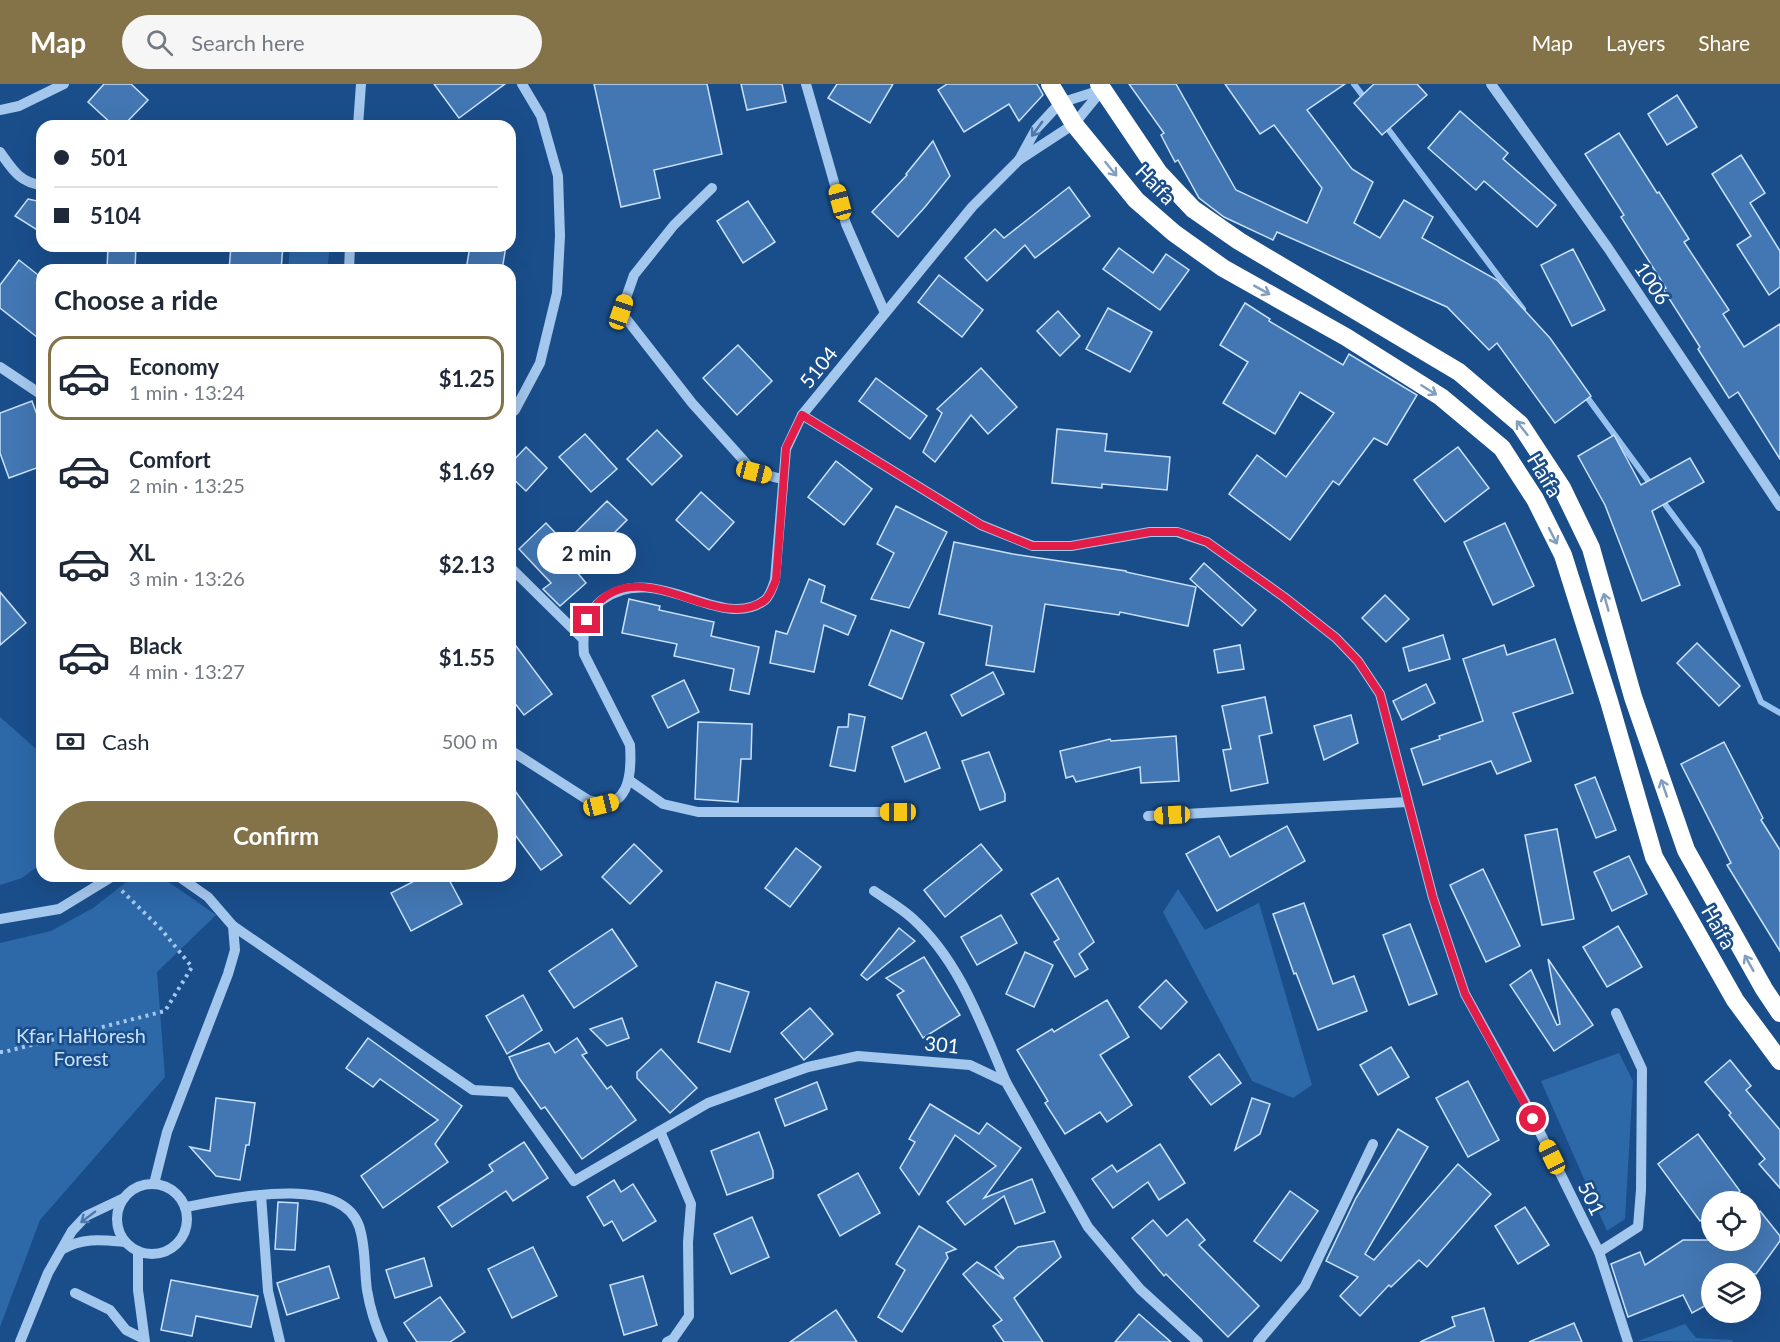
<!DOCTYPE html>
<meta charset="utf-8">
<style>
body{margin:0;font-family:Lato,sans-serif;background:#f6f6f7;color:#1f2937;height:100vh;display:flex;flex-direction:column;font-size:22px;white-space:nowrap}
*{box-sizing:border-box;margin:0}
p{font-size:20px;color:#747a83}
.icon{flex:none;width:33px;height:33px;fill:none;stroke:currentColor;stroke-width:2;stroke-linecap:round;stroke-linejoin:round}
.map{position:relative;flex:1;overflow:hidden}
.panel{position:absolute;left:36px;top:180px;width:480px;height:618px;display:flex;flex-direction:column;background:#fff;border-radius:18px;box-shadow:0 6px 24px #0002}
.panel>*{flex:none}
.banner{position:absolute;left:36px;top:36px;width:480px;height:132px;border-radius:18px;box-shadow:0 6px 24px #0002;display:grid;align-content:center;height:132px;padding:0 18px;background:#fff}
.fabs{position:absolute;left:1701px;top:1107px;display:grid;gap:12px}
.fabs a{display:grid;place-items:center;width:60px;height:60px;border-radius:50%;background:#fff;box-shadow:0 6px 24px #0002;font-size:30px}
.end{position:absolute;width:27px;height:27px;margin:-14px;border:8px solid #e11d48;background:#fff;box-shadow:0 0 0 3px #fff}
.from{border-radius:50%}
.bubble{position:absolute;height:42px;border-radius:21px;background:#fff;box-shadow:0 6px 24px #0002;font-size:20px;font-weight:700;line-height:42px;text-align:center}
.car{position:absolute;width:18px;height:36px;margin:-18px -9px;border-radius:8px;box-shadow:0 0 4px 2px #0007;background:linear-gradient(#f5c518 24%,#345 0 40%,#f5c518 0 76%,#345 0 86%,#f5c518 0)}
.banner b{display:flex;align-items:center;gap:21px;height:57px;font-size:22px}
.banner b+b{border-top:2px solid #e0e1e3}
.banner i{width:15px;height:15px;background:#1f2937}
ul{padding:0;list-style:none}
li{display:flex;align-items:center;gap:18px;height:84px;margin:0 12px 9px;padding:0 6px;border:3px solid transparent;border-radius:18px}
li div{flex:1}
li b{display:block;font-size:22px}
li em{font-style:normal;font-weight:700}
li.current{border-color:#847349}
li>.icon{width:54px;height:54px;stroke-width:1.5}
h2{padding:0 18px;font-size:27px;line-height:72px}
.pay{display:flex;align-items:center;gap:15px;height:66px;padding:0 18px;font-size:22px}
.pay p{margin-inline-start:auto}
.cta{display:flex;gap:12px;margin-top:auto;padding:12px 18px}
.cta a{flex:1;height:69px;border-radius:36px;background:#847349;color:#fff;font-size:24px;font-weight:700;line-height:69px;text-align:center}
header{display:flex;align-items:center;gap:36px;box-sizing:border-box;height:84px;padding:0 30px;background:#847349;color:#fff}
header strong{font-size:28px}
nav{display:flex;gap:33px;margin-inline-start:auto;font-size:21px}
.search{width:420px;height:54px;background:#f6f6f7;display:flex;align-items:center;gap:15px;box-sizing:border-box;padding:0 21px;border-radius:33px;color:#747a83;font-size:22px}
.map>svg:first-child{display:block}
.green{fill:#2d68a9}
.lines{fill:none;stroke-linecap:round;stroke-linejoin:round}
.stream{stroke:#97c2ef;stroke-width:6}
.building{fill:#4377b3;stroke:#cae1fa;stroke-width:1.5}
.path{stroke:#a4c7ed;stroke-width:4;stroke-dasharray:3 4.5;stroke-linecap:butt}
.minor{stroke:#a4c7ed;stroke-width:10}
.highway{stroke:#fff;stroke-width:18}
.oneway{stroke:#4a78ad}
.oneway2{stroke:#819ebf}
.route{stroke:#e11d48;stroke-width:8}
.labels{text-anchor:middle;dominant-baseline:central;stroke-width:5;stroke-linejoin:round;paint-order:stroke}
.street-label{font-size:20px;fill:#fff;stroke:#1a4e8b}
.park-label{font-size:20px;fill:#cae1fa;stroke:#1a4e8b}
</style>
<header>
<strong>Map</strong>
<div class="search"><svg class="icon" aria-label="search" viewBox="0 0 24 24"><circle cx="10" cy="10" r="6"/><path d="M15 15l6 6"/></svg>Search here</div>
<nav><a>Map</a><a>Layers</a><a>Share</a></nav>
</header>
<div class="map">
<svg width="1780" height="1258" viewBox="0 0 1780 1258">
<rect width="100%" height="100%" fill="#1a4e8b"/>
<g class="green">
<polygon points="290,162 330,162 327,186 288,186"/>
<polygon points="0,633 42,670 42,779 22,794 0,801"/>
<polygon points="134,792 160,792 216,831 157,888 165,993 40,1136 0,1243 0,859 51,847 93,824"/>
<polygon points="1178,805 1205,846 1259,819 1312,1001 1293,1014 1252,997 1163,828"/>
<polygon points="1619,969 1633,997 1625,1135 1607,1147 1541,997"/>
<polygon points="1685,1240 1696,1254 1732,1256 1733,1258 1638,1257"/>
</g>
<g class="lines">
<g class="stream">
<polyline points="1354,0 1366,16"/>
<polyline points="1385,41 1523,225"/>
<polyline points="1584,309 1652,402"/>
<polyline points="1661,415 1698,465 1761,618 1780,629"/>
</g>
</g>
<g class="building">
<polygon points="104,0 131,0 148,16 123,42 114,42 88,18"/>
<polygon points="434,0 505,0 459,34"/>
<polygon points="594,0 707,0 722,70 654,86 660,114 621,123"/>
<polygon points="741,0 782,0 786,18 747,26"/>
<polygon points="837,0 893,0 870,39 828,14"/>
<polygon points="947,0 1037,0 1043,11 1019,37 1009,20 964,48 938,6"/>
<polygon points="1129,0 1176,0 1236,106 1307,139 1322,104 1274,41 1260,50 1225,0 1345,0 1307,26 1352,85 1373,98 1354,139 1380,154 1404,116 1433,133 1422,154 1497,196 1550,254 1591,312 1555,339 1497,259 1489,266 1447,223 1277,148 1273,156 1224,133 1199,114 1178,76 1175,78 1161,51 1164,49"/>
<polygon points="1374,0 1417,0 1427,11 1382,51 1354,19"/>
<polygon points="1677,11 1697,43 1667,61 1648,30"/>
<polygon points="1460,27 1508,69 1503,75 1556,121 1537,143 1484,97 1476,106 1428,64"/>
<polygon points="1619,49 1657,109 1659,108 1689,155 1684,158 1729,226 1723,230 1744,263 1780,240 1780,375 1738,308 1729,314 1698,265 1700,263 1663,205 1666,204 1621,133 1624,131 1585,70"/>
<polygon points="933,57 950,92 925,123 898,153 872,128 907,91 906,90"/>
<polygon points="1741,71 1765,109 1750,119 1780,167 1780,203 1769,211 1737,161 1751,152 1712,90"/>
<polygon points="1069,103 1090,132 1035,174 1025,161 987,197 965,174 995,145 1004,154"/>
<polygon points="28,115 42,118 42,149 15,132"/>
<polygon points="748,117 775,158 743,179 717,137"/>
<polygon points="108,162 136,162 135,186 107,186"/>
<polygon points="231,162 283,162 281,186 229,186"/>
<polygon points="470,162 506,162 502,186 466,186"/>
<polygon points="1119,164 1153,189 1166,170 1189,186 1160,226 1103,185"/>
<polygon points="1573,165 1605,226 1572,242 1541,181"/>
<polygon points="19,176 42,194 42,257 0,224 0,201"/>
<polygon points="939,191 983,226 962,253 918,218"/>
<polygon points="1245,219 1270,235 1269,237 1343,281 1349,270 1417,311 1387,361 1374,354 1339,401 1333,397 1290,456 1229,410 1257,371 1286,393 1334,329 1300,308 1275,350 1223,319 1248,278 1220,261"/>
<polygon points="1108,224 1152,248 1130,288 1086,265"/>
<polygon points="1058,227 1080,252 1060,272 1037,247"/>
<polygon points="738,261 772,297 737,331 703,294"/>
<polygon points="981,284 1017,323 988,350 971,331 935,378 923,368 942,329 937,325"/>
<polygon points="876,294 927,332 910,355 859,317"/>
<polygon points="32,317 42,345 42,382 9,394 0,369 0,329"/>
<polygon points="1057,345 1107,350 1105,367 1170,373 1167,406 1102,400 1102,404 1052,399"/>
<polygon points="657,346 682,372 652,401 627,375"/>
<polygon points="585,350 617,385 591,408 559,373"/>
<polygon points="1614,351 1641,401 1690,374 1704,398 1652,427 1680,501 1642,517 1605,421 1578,372"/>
<polygon points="526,363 547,384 526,407 510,392 510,380"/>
<polygon points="1458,363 1489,404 1445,438 1414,396"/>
<polygon points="836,377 872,405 844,441 808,413"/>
<polygon points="701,408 734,438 709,466 676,436"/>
<polygon points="607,417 627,436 576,487 586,499 560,522 543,505 551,499 519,465 546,439 565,459"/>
<polygon points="896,422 947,448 909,524 871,515 894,469 877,460"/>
<polygon points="1505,439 1534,502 1493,521 1464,458"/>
<polygon points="954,458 1013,470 1126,487 1126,488 1196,503 1188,542 1120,528 1119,531 1045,520 1034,588 986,581 992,542 939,530"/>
<polygon points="1204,479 1256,526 1242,542 1190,495"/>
<polygon points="809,495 825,502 821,518 856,532 848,551 824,541 814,588 770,579 776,547 787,550"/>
<polygon points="0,508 26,539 0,561"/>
<polygon points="1385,511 1409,535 1386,558 1362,534"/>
<polygon points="629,515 660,522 659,526 714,538 711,552 759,563 749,610 730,606 734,585 674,572 677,560 622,549"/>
<polygon points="891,546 924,559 902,615 869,601"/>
<polygon points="1443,551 1450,575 1409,587 1403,564"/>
<polygon points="510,554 552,610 524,631 510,613"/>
<polygon points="1555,555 1573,609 1513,629 1531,677 1497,690 1491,677 1423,701 1411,665 1440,655 1439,652 1483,637 1463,575 1504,561 1507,571"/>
<polygon points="1697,559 1740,602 1719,622 1677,579"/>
<polygon points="1240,561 1244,585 1218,589 1214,566"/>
<polygon points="993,588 1004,610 962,632 951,611"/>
<polygon points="684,596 699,628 668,644 652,612"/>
<polygon points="1426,600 1435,619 1402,636 1393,617"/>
<polygon points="1265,613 1272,649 1259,652 1268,699 1231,707 1223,666 1231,665 1222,622"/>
<polygon points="849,630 865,633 855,687 830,682 838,643 848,643"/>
<polygon points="1351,631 1358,659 1324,676 1314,642"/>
<polygon points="698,638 752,640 751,675 741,675 738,718 695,715"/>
<polygon points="926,648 940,684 905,698 892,663"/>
<polygon points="1176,652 1179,697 1141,699 1140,683 1076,698 1073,692 1066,694 1060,667 1110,655 1111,657"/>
<polygon points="1724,658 1763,734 1761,736 1780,766 1780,867 1727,781 1731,779 1681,680"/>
<polygon points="989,668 1005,710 1005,717 980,726 962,677"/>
<polygon points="1595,693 1616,746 1596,754 1575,701"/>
<polygon points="510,700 562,771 541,786 510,744"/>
<polygon points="1287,742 1305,777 1217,827 1186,770 1219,752 1230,773"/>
<polygon points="1557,745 1574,835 1542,841 1525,751"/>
<polygon points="634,760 662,787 630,820 602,793"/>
<polygon points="981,760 1002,786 945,833 924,806"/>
<polygon points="796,764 821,783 790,823 765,804"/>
<polygon points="1629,772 1647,810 1612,827 1594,788"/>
<polygon points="1483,785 1520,862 1486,878 1450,801"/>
<polygon points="424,792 447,792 462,820 411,847 391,809"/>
<polygon points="1058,794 1094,858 1079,870 1088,885 1075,893 1054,858 1059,855 1031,810"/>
<polygon points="1304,819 1333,900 1354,892 1367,927 1318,946 1296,889 1294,890 1273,830"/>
<polygon points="1001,831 1017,859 977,881 961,853"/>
<polygon points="1410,840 1437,910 1409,921 1383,851"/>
<polygon points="1618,842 1642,883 1607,903 1583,863"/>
<polygon points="899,844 915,857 867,896 861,891"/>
<polygon points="612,845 637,882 574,924 549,887"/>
<polygon points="1025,868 1053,881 1034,923 1006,910"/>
<polygon points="924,873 960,931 923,954 897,911 904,907 886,894"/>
<polygon points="1548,875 1593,941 1554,967 1510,901 1531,886 1557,941 1560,940"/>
<polygon points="1166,896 1187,918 1161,945 1139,923"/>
<polygon points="716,898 749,908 730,968 698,958"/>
<polygon points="523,911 542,946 507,970 486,932"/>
<polygon points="1107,916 1129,953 1100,971 1132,1021 1107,1038 1100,1028 1065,1050 1045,1019 1048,1017 1017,966 1052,945 1054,948"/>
<polygon points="810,924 833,950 804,976 781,949"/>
<polygon points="622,934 629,954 607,962 590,945"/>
<polygon points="368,954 462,1022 435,1060 448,1078 383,1124 361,1092 438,1036 380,995 373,1003 346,984"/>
<polygon points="577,954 587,969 582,971 607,1005 611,1002 636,1036 582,1075 545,1023 541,1025 519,994 509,973 549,959 555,969"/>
<polygon points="1391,963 1409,993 1378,1011 1360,981"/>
<polygon points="661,965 697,1004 670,1029 637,994 637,988"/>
<polygon points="1219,970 1241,999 1211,1021 1189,993"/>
<polygon points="1730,976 1751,1002 1746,1006 1780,1046 1780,1104 1759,1080 1765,1075 1729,1031 1731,1029 1705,998"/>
<polygon points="1468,997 1499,1056 1468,1073 1436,1014"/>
<polygon points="817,998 827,1025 785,1042 775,1015"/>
<polygon points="216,1014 255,1019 249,1061 246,1061 240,1096 216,1092 190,1063 210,1067"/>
<polygon points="1252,1014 1270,1020 1260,1050 1235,1066"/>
<polygon points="930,1020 979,1050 987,1039 1021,1064 984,1114 1032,1095 1045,1128 1015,1140 1004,1112 965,1141 947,1118 996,1082 955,1051 919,1111 900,1084 915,1058 909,1055"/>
<polygon points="1398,1045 1428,1063 1365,1170 1374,1176 1458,1080 1491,1110 1427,1183 1419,1176 1391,1203 1389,1201 1360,1232 1340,1212 1358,1193 1326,1177 1356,1114"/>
<polygon points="759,1048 773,1087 773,1094 727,1111 711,1067"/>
<polygon points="1698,1050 1740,1107 1726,1118 1712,1118 1712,1128 1700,1137 1658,1080"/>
<polygon points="524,1058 548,1094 513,1117 506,1107 452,1143 438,1123 493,1087 489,1081"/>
<polygon points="1160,1060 1185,1099 1159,1116 1148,1098 1113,1124 1092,1095 1112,1081 1117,1088"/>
<polygon points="858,1089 880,1129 840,1152 818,1111"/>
<polygon points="614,1096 621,1108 633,1100 656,1137 623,1157 612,1137 604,1142 587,1113"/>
<polygon points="1290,1107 1318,1127 1281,1177 1254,1157"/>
<polygon points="278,1118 298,1119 295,1166 275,1165"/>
<polygon points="1525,1123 1549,1161 1518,1180 1495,1142"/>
<polygon points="1760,1127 1780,1152 1780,1157 1756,1190 1712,1190 1712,1218 1692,1229 1683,1211 1628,1233 1611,1180 1640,1168 1645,1181 1683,1156 1750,1156 1750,1133"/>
<polygon points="752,1133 769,1173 731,1190 714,1150"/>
<polygon points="1187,1135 1205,1156 1199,1161 1259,1222 1228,1253 1166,1190 1164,1192 1132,1154 1153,1136 1167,1152"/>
<polygon points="919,1142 956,1165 946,1169 948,1174 902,1248 878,1233 905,1186 896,1180"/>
<polygon points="1054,1157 1061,1173 1014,1214 1043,1258 1004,1258 993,1242 1002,1236 963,1190 977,1178 1004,1195 995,1183 1018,1163"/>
<polygon points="533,1163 557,1212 512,1234 488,1185"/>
<polygon points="424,1174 432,1202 395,1214 386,1186"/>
<polygon points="329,1182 339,1214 287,1231 277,1199"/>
<polygon points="643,1192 657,1241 624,1251 610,1201"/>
<polygon points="171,1196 258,1212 251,1243 196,1232 192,1252 161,1246"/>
<polygon points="440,1213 465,1248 450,1258 417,1258 404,1239"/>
<polygon points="1484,1224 1494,1258 1420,1258 1455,1242 1452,1233"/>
<polygon points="836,1226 857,1258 790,1258"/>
<polygon points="1139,1230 1171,1258 1115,1258"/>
<polygon points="1574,1239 1582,1258 1529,1258"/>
</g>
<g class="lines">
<polyline class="path" points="0,968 4,968 165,927 192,883 161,845 119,804"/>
<g class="minor">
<polyline points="806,0 846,140 885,229"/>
<polyline points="1491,0 1608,164 1780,422"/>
<polyline points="0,26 19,22 64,0"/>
<polyline points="358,42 361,0"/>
<path d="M 0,68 C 12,85 20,99 42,101"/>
<polyline points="1019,76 1036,45 1060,19 1101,6"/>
<polyline points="712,104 674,141 634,191 621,228 692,319 754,388 782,395"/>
<polyline points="349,186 350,162"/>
<polyline points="0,283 42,311"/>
<polyline points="510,330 515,326 540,279 557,209 560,152 558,92 541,32 522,0"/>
<polyline points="802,331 981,441 1033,462 1071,462 1150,448 1177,448 1207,458 1284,513 1336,554 1358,577 1380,610 1433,814 1465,910 1524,1016 1599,1168 1628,1258"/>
<polyline points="510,483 582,554"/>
<path d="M 510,666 L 588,716 C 629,730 632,691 630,661 L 584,570 C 582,551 585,529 602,516 C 657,475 721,550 765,516 C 770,512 773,502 775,496 L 786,365 L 802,331 L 972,123 L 1019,76 L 1074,40 L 1102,6"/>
<polyline points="629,696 663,720 698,728 898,728"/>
<polyline points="1148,732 1407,718"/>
<path d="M 874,807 C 887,816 901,824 912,834 C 960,877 981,940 1006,998"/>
<polyline points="0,835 59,825 113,792"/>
<polyline points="233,842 473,1006 510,1008 574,1097 708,1019 808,983 858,972 970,981 1006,998 1088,1143 1140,1205 1198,1258"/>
<polyline points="660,1047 691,1120 688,1158 689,1232 673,1255 667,1258"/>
<polyline points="154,1100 167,1048 228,890 235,866 233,842 208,813 178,792"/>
<circle cx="152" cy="1135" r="35"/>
<polyline points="261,1111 268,1207 280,1258"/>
<path d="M 185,1123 C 226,1116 340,1088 359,1142 C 366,1162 364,1185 367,1206 C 370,1224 375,1241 383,1258"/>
<path d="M 63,1165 C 83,1153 103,1156 125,1158"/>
<polyline points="138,1167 138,1206 145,1258"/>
<polyline points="1599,1168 1638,1143 1641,1106 1642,985 1616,929"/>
<polyline points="75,1209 110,1226 126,1246 144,1255"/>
<polyline points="20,1258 48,1189 72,1147 86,1132 124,1114"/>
<polyline points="1258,1258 1305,1202 1373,1060"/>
</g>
<g class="highway">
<polyline points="1050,0 1074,40 1136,116 1174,149 1223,184 1346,253 1441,313 1502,364 1535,415 1563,471 1609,617 1654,773 1735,916 1780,977"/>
<polyline points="1099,0 1159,89 1193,125 1239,157 1459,288 1520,340 1562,404 1591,464 1633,613 1686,766 1764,905 1780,929"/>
</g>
</g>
<defs><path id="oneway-shaft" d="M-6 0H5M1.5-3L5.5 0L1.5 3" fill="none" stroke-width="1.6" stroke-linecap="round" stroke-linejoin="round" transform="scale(1.5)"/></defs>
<g class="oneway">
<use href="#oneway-shaft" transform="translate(1037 45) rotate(126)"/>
<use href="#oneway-shaft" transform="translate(88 1133) rotate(143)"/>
</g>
<g class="oneway2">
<use href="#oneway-shaft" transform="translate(1111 85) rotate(51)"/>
<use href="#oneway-shaft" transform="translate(1262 206) rotate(29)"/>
<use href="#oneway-shaft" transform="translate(1429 306) rotate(32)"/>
<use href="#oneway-shaft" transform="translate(1522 344) rotate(-128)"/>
<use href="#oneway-shaft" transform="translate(1553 452) rotate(63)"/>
<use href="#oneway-shaft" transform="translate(1606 518) rotate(-106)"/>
<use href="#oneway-shaft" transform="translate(1664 704) rotate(-109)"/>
<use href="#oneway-shaft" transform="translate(1749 879) rotate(-119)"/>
</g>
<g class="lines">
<path class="route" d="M 587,536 C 590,531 593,524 597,520 C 644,469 719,551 765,516 C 770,512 773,502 776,496 L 786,364 L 802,331 L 981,441 L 1032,462 L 1071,462 L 1150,448 L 1178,448 L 1207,458 L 1284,513 L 1336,554 L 1358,577 L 1380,610 L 1433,814 L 1465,910 L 1533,1035"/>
</g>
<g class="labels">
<g class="street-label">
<text transform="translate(1156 100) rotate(46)">Haifa</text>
<text transform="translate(1653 199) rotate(56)">1006</text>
<text transform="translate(818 283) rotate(-51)">5104</text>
<text transform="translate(1545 391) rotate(59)">Haifa</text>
<text transform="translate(1719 843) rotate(60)">Haifa</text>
<text transform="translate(942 960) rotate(6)">301</text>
<text transform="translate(1592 1114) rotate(64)">501</text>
</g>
<g class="park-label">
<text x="81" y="951">Kfar HaHoresh<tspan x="81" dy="23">Forest</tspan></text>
</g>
</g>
</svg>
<div class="fabs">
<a><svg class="icon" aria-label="locate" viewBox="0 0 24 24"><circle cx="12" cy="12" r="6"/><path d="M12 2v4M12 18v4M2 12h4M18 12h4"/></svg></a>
<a><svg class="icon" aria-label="layers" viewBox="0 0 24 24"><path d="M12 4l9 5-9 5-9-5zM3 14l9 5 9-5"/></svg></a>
</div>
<i class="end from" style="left:1533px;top:1035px"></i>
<i class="end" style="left:587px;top:536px"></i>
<div class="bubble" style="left:537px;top:448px;width:99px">2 min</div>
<i class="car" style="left:840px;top:118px;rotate:345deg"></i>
<i class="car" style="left:621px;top:228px;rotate:19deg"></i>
<i class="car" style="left:754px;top:388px;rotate:104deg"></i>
<i class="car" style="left:601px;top:721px;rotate:76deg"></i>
<i class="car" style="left:898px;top:728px;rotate:270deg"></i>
<i class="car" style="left:1172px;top:731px;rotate:267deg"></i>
<i class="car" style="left:1552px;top:1073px;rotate:334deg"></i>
<div class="banner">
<b><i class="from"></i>501</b>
<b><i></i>5104</b>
</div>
<section class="panel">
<h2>Choose a ride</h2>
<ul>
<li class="current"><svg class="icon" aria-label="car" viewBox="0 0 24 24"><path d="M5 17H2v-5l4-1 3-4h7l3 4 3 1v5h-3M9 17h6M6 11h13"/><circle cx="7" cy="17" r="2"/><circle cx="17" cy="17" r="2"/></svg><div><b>Economy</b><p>1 min · 13:24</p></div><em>$1.25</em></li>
<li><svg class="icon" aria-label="car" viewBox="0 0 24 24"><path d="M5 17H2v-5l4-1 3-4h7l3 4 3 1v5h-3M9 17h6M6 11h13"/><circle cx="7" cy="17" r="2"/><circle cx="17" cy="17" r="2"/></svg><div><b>Comfort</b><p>2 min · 13:25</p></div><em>$1.69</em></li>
<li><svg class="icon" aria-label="car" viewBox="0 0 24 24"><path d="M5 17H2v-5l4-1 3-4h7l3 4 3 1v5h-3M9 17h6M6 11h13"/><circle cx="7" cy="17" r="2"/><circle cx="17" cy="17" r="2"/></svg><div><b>XL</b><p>3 min · 13:26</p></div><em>$2.13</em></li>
<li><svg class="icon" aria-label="car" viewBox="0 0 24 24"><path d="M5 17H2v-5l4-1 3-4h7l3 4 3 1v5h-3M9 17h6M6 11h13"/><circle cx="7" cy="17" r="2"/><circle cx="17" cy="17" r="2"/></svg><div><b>Black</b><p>4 min · 13:27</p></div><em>$1.55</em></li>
</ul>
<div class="pay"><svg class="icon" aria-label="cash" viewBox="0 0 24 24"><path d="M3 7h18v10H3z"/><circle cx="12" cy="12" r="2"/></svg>Cash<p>500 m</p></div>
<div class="cta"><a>Confirm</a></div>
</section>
</div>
